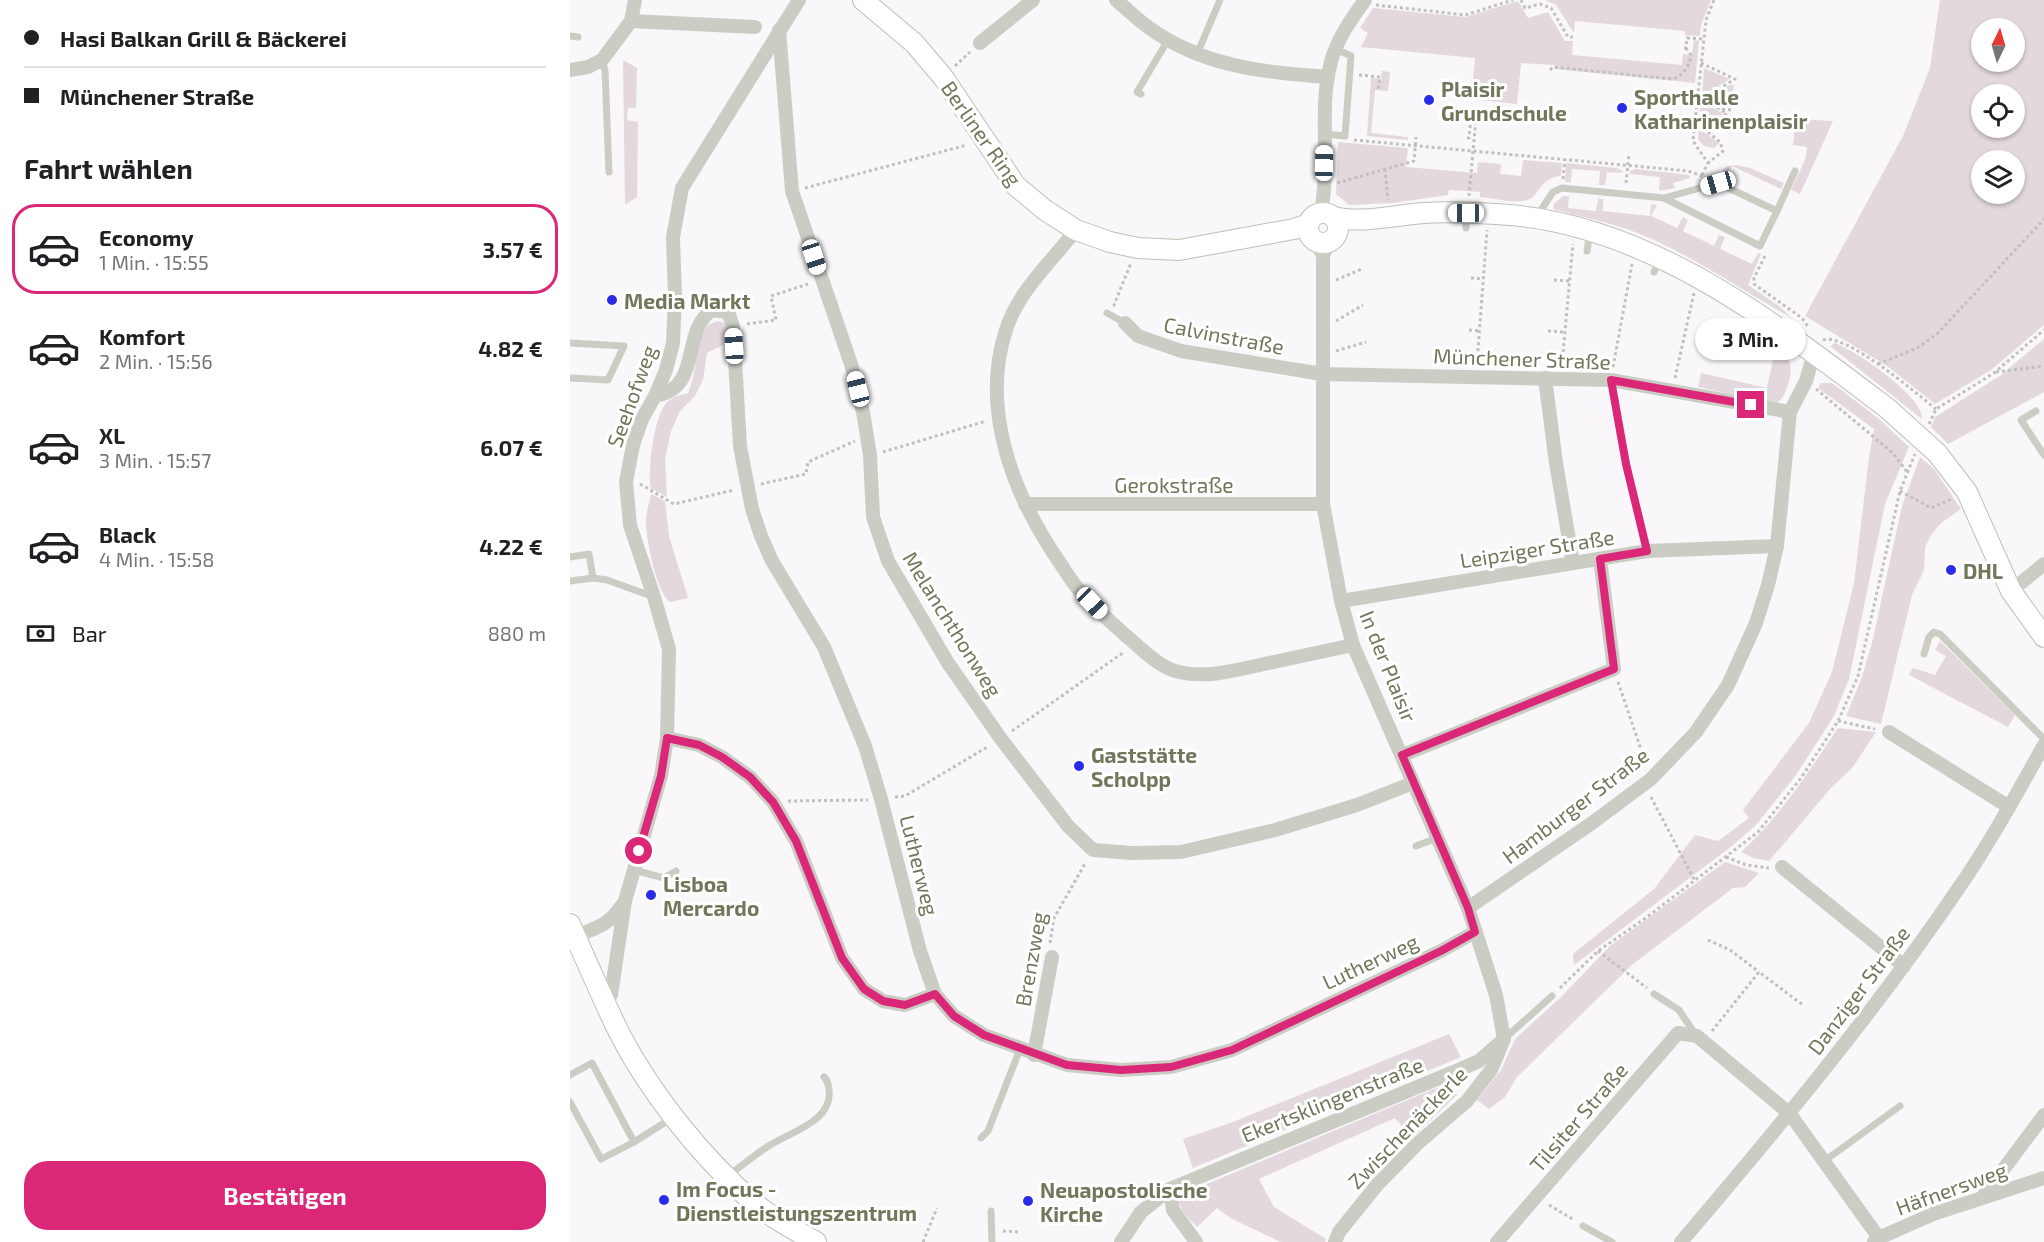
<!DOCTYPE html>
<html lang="de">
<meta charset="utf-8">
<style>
body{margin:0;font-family:"Exo 2",sans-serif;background:#f6f6f6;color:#202124;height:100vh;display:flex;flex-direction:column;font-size:22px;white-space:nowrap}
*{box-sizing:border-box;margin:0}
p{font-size:20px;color:#757577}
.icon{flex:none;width:33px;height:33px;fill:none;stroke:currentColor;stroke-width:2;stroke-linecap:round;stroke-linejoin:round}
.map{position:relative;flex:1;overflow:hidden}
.drawer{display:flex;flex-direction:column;background:#fff;width:570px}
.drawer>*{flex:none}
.banner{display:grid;align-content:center;height:132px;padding:0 24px;background:#fff}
.needle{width:39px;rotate:5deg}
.buttons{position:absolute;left:1401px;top:18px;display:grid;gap:12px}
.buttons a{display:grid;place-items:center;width:54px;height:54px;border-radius:50%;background:#fff;box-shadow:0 2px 4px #0004;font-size:30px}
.end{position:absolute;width:27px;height:27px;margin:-14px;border:8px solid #db2777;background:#fff;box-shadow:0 0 0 3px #fff}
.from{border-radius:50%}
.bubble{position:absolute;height:42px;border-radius:21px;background:#fff;box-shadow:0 2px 4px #0004;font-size:20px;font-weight:700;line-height:42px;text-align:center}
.car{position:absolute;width:18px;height:36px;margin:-18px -9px;border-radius:8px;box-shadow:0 0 4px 2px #0007;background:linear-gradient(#fff 24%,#345 0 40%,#fff 0 76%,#345 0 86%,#fff 0)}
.banner b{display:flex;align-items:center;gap:21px;height:57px;font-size:22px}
.banner b+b{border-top:2px solid #e0e0e0}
.banner i{width:15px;height:15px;background:#202124}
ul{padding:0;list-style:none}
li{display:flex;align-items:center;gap:18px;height:90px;margin:0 12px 9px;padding:0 12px;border:3px solid transparent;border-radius:24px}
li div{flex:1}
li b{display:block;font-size:22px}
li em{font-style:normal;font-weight:700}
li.selected{border-color:#db2777}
li>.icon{width:54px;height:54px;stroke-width:1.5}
h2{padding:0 24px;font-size:27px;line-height:72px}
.pay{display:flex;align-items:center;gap:15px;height:66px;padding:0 24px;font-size:22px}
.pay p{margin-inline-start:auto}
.primary-button{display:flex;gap:12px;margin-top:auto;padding:12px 24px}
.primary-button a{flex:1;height:69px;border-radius:24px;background:#db2777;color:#fff;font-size:24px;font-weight:700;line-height:69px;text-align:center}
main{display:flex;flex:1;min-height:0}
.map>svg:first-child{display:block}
.green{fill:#e2d8de;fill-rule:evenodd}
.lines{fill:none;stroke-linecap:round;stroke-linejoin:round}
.secondary-casing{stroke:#bdc0b5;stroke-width:22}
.path{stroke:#c0c1ba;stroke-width:3;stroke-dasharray:3 3;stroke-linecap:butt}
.lane{stroke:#cbcdc5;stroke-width:7}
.street{stroke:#cbcdc5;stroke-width:14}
.secondary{stroke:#fff;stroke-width:20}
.secondary-bridge-casing{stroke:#bdc0b5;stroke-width:22;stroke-linecap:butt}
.secondary-bridge{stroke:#fff;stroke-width:20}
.route{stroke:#db2777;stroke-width:8}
.poi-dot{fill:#282ce8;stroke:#fff;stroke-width:2}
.labels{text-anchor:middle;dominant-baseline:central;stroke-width:6;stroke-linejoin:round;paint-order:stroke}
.poi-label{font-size:21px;font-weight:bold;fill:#71775b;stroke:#fff;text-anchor:start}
.street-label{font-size:21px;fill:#71775b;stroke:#fff}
</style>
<main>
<section class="drawer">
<div class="banner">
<b><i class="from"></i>Hasi Balkan Grill &amp; Bäckerei</b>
<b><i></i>Münchener Straße</b>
</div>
<h2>Fahrt wählen</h2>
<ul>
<li class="selected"><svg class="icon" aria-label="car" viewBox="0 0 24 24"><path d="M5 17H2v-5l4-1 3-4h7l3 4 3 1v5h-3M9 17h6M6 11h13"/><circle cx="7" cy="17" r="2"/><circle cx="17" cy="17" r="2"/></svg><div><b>Economy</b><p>1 Min. · 15:55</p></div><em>3.57 €</em></li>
<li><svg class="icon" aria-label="car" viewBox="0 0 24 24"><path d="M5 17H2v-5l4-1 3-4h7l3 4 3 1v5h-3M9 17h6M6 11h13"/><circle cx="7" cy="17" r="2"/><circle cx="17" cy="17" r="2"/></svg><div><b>Komfort</b><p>2 Min. · 15:56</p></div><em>4.82 €</em></li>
<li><svg class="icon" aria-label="car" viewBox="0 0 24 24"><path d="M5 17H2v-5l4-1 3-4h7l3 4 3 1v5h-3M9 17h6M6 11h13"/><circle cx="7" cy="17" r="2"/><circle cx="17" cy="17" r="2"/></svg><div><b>XL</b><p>3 Min. · 15:57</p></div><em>6.07 €</em></li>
<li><svg class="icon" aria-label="car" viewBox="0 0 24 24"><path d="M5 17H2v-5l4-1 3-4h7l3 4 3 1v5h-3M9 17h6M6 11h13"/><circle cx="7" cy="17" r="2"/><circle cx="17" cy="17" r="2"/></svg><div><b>Black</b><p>4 Min. · 15:58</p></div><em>4.22 €</em></li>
</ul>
<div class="pay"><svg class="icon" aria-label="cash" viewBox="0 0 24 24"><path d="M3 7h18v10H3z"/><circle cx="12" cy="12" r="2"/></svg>Bar<p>880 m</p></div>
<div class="primary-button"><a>Bestätigen</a></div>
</section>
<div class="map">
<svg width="1474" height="1242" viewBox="0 0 1474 1242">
<rect width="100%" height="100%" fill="#f9f7f9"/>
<g class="green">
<polygon points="975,0 1141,0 1131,25 1130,36 1115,35 1115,31 1005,21 1004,33 986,5"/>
<path d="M 1370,0 L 1474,0 L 1474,325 L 1421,370 L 1365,404 L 1317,366 L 1235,316 L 1333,136 L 1360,68 ZM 1412,28 L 1444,28 L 1444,62 L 1412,62 ZM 1412,94 L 1444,94 L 1444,128 L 1412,128 ZM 1444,160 L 1444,194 L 1412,194 L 1412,160 Z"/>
<polygon points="948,1 958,18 978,12 995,41 1003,41 1002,55 1112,65 1113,54 1122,55 1124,40 1129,41 1125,83 985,69 984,65 951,63 947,104 901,99 905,58 791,47 798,33 790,28 803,8 895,17"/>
<polygon points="53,60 67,68 66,108 58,108 57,120 68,122 67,197 55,205"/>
<polygon points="1134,68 1160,79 1132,96"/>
<polygon points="812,71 820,72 818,91 805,90 801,133 838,137 838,140 797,136 801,78 811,79"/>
<polygon points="1160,85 1164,85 1162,107 1149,106 1138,98"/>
<polygon points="1131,99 1153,114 1131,125 1130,129 1149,143 1144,148 1134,146 1128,139"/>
<polygon points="1226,119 1263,121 1230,194 1221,190 1235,160 1237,147 1223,145"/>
<path d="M 768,142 L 838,148 L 836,167 L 907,173 L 908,162 L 931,164 L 930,174 L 951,176 L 953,160 L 992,163 L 991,176 C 967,178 971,199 953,201 C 940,203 923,198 910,197 L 910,192 L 879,190 L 878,195 L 823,203 L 779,205 L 766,194 Z"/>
<polygon points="996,163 1047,168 1053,171 1052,173 1037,172 1035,185 1029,185 1030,171 1002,169 1001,182 995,182"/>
<polygon points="1167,165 1180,168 1214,183 1211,189 1162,166 1156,178 1150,175 1157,166"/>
<polygon points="1066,169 1119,175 1120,178 1103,183 1105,188 1096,190 1089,190 1090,177 1060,174 1060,171"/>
<path d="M 993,196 L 999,196 L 998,208 L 1026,211 L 1028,199 L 1033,199 L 1033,211 L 1080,216 L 1081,204 L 1087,205 L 1081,216 L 1107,228 L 1113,217 L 1118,220 L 1113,231 L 1144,246 L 1149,235 L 1155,237 L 1150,249 L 1182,264 L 1188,253 L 1191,254 L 1178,285 L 1209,306 L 1223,319 C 1177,293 1132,262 1084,240 C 1052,225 1017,218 983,209 L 984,204 Z"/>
<path d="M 148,321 L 154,323 L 156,327 L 155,344 L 137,353 L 133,380 L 125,396 L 110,411 L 101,431 L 95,459 L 97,497 L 81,488 C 77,470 84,418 96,403 C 101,397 111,395 118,393 C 127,374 126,341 136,328 C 139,324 144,322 148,321 Z"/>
<path d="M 1197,338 C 1214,348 1225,359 1219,381 C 1217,389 1215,396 1208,402 L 1197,402 L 1128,387 L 1131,373 L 1197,388 L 1203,360 L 1192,357 Z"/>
<polygon points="1474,339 1474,392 1378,444 1361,427 1365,417 1431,375"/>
<path d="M 1265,343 C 1286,351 1353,396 1352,419 L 1260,346 Z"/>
<polygon points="1251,383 1262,383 1309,419 1339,447 1315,504 1279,679 1264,716 1226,775 1186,825 1162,846 1004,965 1003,954 1084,889 1125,835 1148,841 1179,818 1173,810 1239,723 1262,672 1284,583 1299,457 1304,429 1248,388"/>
<polygon points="1350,457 1364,469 1391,509 1371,523 1361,535 1355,547 1354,570 1342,595 1311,724 1276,716 1292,677 1302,643 1332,506"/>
<path d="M 81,494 L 95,501 L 99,536 L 118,598 L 100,602 C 86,591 78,545 76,527 C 75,516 79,504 81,494 Z"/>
<polygon points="1370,641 1445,715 1438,727 1339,675 1343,668 1365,675 1376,656 1365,650"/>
<path d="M 1268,728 L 1306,732 L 1283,767 L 1260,789 L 1199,861 L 1183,858 L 1171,852 C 1210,817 1239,771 1268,728 Z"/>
<polygon points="1155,862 1189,873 1175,887 1163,888 1063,964 947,1077 935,1097 919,1109 907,1100 931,1070 945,1039 990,998 1040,946"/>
<polygon points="879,1034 891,1057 623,1168 613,1139 663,1122"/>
<path d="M 878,1083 L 887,1095 L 842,1138 L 825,1118 L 689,1179 L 704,1207 L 756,1239 L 755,1242 L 711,1242 L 660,1218 L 647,1208 L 627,1227 C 617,1217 609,1210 608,1196 Z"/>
</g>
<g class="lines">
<g class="secondary-casing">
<g id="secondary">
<polyline points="293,0 344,43 373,77 446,186 475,210 506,230 540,242 568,248 609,250 724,229 739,224"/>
<circle cx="753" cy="228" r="15"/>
<path d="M 763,217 C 792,224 824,215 854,213 C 882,211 912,213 940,215 C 1083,227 1207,325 1317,408"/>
<polyline points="1367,453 1397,492 1441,591 1474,637"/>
<path d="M 0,924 C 14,956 28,988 43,1020 C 74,1086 132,1159 188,1206 C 205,1220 227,1231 246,1242"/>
</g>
</g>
<g class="path">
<polyline points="951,0 955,8 970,4 981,8 998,37 1003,37"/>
<polyline points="806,5 895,15 943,0"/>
<polyline points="1114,48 1116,48 1117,38 1134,39"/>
<polyline points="1131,63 1165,79 1134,98 1157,114 1132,127 1150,142 1153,151 1138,163"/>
<polyline points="385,66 400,52"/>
<path d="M 980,70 L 983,67 L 1103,79 C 1114,75 1119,66 1121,55 L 1116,48"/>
<polyline points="789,75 810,77 808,90"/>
<polyline points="1152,109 1162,110"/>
<polyline points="897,138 899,138 901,118"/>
<polyline points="784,140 1118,171 1132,176"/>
<polyline points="815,169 818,200"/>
<polyline points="1132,175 1138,163 1123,141 1136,20 1144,0"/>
<polyline points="993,179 995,159"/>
<polyline points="767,183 844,161 846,137"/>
<polyline points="1056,183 1059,154"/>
<polyline points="235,188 397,145"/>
<polyline points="899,196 906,119 901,118"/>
<polyline points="1195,256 1184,278 1184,284 1232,318 1239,328"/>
<polyline points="901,278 912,279"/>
<polyline points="766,280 792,269"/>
<polyline points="984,280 1000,281"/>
<polyline points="545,306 544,305 561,263"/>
<polyline points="766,321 793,305"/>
<polyline points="177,324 206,320 201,296 238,284"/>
<polyline points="899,330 910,331"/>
<polyline points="978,331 995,332"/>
<path d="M 1253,340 C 1275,332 1347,394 1366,409"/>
<polyline points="1148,347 1148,345 1183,353 1183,355"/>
<polyline points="1165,349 1170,322"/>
<polyline points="766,351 796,342"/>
<polyline points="907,363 917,230"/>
<polyline points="992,364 1003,244"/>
<polyline points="1308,364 1347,348 1367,334 1474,219"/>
<polyline points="1043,367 1062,264"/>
<polyline points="1426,372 1474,366"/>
<polyline points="1105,378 1124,293"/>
<polyline points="1246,389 1323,453 1337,472"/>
<polyline points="1359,424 1366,409 1424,373 1474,330"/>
<polyline points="313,452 416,421"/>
<polyline points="70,484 104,504 164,490"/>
<polyline points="191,484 236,474 238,462 285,441"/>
<polyline points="1330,491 1361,508 1382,499"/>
<polyline points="1048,682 1076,764"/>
<polyline points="1268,721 1305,729"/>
<polyline points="442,731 554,652"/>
<polyline points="325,797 335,796 419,746"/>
<polyline points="1081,797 1125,881"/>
<polyline points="218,801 298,800"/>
<polyline points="1156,857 1176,865 1199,868"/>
<polyline points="1138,940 1160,950 1189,972"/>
<polyline points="480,943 484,918 516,862"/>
<polyline points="1028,951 1077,988"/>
<polyline points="990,988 1028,951 1077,917 1188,832 1231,778 1268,721 1288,676 1330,491 1345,454"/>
<polyline points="1142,1031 1189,972 1233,1005"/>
<polyline points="979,1205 1004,1220"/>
<polyline points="433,1231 449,1232"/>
<polyline points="353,1242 367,1208"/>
</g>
<g class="lane">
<polyline points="0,36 8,37"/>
<polyline points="627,54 650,0"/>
<polyline points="32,60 35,71 39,172"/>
<polyline points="571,94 567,92 598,40"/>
<polyline points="755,134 775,136 781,56 766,49"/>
<polyline points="1207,211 1225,171"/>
<polyline points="967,216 983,192 992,188 1094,198 1190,246 1207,211 1148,183 1094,198"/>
<polyline points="896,228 896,215"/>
<polyline points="1017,251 1020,232"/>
<polyline points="1084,272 1090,260"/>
<polyline points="537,313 555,323"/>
<polyline points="0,343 54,346 38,380 0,378"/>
<polyline points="1041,380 1056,464 1077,551"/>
<polyline points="1466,411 1451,420 1474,455"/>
<polyline points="0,557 19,554 23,578"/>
<polyline points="0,581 23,578 37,580 84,597"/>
<polyline points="1354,654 1359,637 1364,632 1370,634 1474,739"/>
<polyline points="846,846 867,838"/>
<polyline points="64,870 94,878 106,871"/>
<polyline points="1084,994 1109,1010 1125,1034"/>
<polyline points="934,1039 982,996"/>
<polyline points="0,1075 22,1063 64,1142"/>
<polyline points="0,1102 31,1159 64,1142 102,1118"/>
<polyline points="411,1138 418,1131 450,1049"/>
<polyline points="1253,1162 1330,1106"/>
<path d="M 159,1175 C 172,1166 184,1155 197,1147 C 219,1132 263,1122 259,1090 C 258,1084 258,1081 254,1077"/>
<polyline points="421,1211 422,1242"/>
<polyline points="1013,1226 1042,1242"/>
</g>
<g class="street">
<path d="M 546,0 C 557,9 567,19 578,27 C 633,67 693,72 758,77"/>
<polyline points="61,21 185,27"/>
<polyline points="209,30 222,191 282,367 293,412 300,455 303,517 318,561 378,663 431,739 498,826 523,850 562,853 611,852 705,830 787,805 843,783"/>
<polyline points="410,43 463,0"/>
<polyline points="0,70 18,67 32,60 61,21 65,0"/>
<path d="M 750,214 C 756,194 754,174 755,154 C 755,126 753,93 760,66 C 765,42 781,19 795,0"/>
<path d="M 506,230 C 482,261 448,291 436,330 C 410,409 443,494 488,560 C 495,570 501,581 509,590 C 522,606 539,620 554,634 C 570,647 589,668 609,672 C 638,679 670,669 699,663 C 727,657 755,651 783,645"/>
<polyline points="745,241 753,255"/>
<polyline points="759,242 753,255 753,504 771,601 783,645 898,908 926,995 934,1039 921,1070 897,1101 847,1144 807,1185 769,1232 765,1242"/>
<polyline points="555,323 568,336 611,351 752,374 1041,380 1220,412"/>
<polyline points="975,378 986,463 1003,563"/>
<path d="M 85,396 C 133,388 110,332 142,310 L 158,312 L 163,326 L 170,446 L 182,509 L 191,536 L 202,561 L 254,647 L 295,746 L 311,799 L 350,951 L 365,994 L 384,1016 L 414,1035 L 497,1065 L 551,1070 L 601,1067 L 662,1050 L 871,951 L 905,932"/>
<polyline points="455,504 753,504"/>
<polyline points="1441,591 1474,564"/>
<polyline points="771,601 1077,551 1207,546"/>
<polyline points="1319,732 1439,807"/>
<polyline points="97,738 129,745 152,757 180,777 203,802 226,841 272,958 294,989 313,1001 335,1005 365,994"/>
<polyline points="833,755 1044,669 1030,559"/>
<polyline points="1212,867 1334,966"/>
<polyline points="898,908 1022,823 1081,779 1126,732 1158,685 1186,623 1198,585 1207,546 1220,412 1236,381 1244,353"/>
<path d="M 5,936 C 27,928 39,925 52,905"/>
<polyline points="34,1001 41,995 55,901 91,776 97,738 99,649 84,597 60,525 56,482 63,445 72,419 85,396 96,370 103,343 105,296 103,237 112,188 229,0"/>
<polyline points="464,1055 482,957"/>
<polyline points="600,1189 603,1210 626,1242"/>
<polyline points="1412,1198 1474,1115"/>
<polyline points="551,1242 571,1212 600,1189 891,1069 909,1061 933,1040"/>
<polyline points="927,1242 1108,1033 1127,1036 1220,1114 1309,1238"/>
<path d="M 1111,1242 C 1208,1128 1304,1013 1388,889 C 1420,843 1447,793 1474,745"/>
<polyline points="1304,1242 1309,1238 1363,1214 1474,1178"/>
</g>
<use href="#secondary" class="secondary"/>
<g class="secondary-bridge-casing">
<polyline id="secondary-bridge" points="1317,408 1367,453"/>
</g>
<use href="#secondary-bridge" class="secondary-bridge"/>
</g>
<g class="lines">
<polyline class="route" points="69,851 91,776 97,738 129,745 152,757 180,777 203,802 226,841 272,958 294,989 313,1001 335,1005 365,994 384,1016 414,1035 497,1065 551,1070 601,1067 662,1050 871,951 905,932 898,908 832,755 1044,669 1030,559 1077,551 1056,464 1041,380 1181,405"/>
</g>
<g class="poi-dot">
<circle cx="859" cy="100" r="6"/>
<circle cx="1052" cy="108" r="6"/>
<circle cx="42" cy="300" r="6"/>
<circle cx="1381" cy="570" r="6"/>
<circle cx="509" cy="766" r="6"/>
<circle cx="81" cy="895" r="6"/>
<circle cx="94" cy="1200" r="6"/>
<circle cx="458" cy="1201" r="6"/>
</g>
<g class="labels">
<g class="poi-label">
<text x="871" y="88">Plaisir<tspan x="871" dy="24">Grundschule</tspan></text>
<text x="1064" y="96">Sporthalle<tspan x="1064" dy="24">Katharinenplaisir</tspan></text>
<text x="54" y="300">Media Markt</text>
<text x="1393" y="570">DHL</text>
<text x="521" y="754">Gaststätte<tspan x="521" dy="24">Scholpp</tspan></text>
<text x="93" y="883">Lisboa<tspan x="93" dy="24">Mercardo</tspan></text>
<text x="106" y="1188">Im Focus -<tspan x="106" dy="24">Dienstleistungszentrum</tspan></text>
<text x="470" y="1189">Neuapostolische<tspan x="470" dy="24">Kirche</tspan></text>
</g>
<g class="street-label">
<text transform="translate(412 133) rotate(55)">Berliner Ring</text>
<text transform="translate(654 335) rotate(11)">Calvinstraße</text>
<text transform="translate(952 358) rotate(2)">Münchener Straße</text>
<text transform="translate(61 396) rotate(-70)">Seehofweg</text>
<text x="604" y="484">Gerokstraße</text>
<text transform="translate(967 548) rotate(-9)">Leipziger Straße</text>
<text transform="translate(383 624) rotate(58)">Melanchthonweg</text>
<text transform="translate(819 666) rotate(68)">In der Plaisir</text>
<text transform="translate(1005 805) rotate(-37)">Hamburger Straße</text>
<text transform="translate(350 865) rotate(76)">Lutherweg</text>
<text transform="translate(460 959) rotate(-80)">Brenzweg</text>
<text transform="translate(800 961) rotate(-25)">Lutherweg</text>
<text transform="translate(1288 990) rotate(-53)">Danziger Straße</text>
<text transform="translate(762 1099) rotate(-22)">Ekertsklingenstraße</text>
<text transform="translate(1008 1117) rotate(-49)">Tilsiter Straße</text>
<text transform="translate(837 1127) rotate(-46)">Zwischenäckerle</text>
<text transform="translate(1381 1188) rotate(-20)">Häfnersweg</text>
</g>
</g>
</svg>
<div class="buttons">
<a><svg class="needle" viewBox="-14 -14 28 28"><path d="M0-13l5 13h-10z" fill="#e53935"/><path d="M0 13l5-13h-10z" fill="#757577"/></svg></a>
<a><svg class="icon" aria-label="locate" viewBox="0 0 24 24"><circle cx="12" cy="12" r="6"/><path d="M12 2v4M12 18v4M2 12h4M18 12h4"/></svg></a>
<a><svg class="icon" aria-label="layers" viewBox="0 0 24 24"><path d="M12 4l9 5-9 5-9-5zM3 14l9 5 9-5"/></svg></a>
</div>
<i class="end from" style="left:69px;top:851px"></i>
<i class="end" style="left:1181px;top:405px"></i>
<div class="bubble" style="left:1125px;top:318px;width:111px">3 Min.</div>
<i class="car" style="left:754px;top:163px;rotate:1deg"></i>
<i class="car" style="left:1148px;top:183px;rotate:254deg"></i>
<i class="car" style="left:896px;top:213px;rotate:270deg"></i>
<i class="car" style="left:244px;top:257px;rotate:162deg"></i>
<i class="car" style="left:164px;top:346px;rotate:357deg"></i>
<i class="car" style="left:288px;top:389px;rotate:346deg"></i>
<i class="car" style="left:522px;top:603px;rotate:136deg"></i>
</div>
</main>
